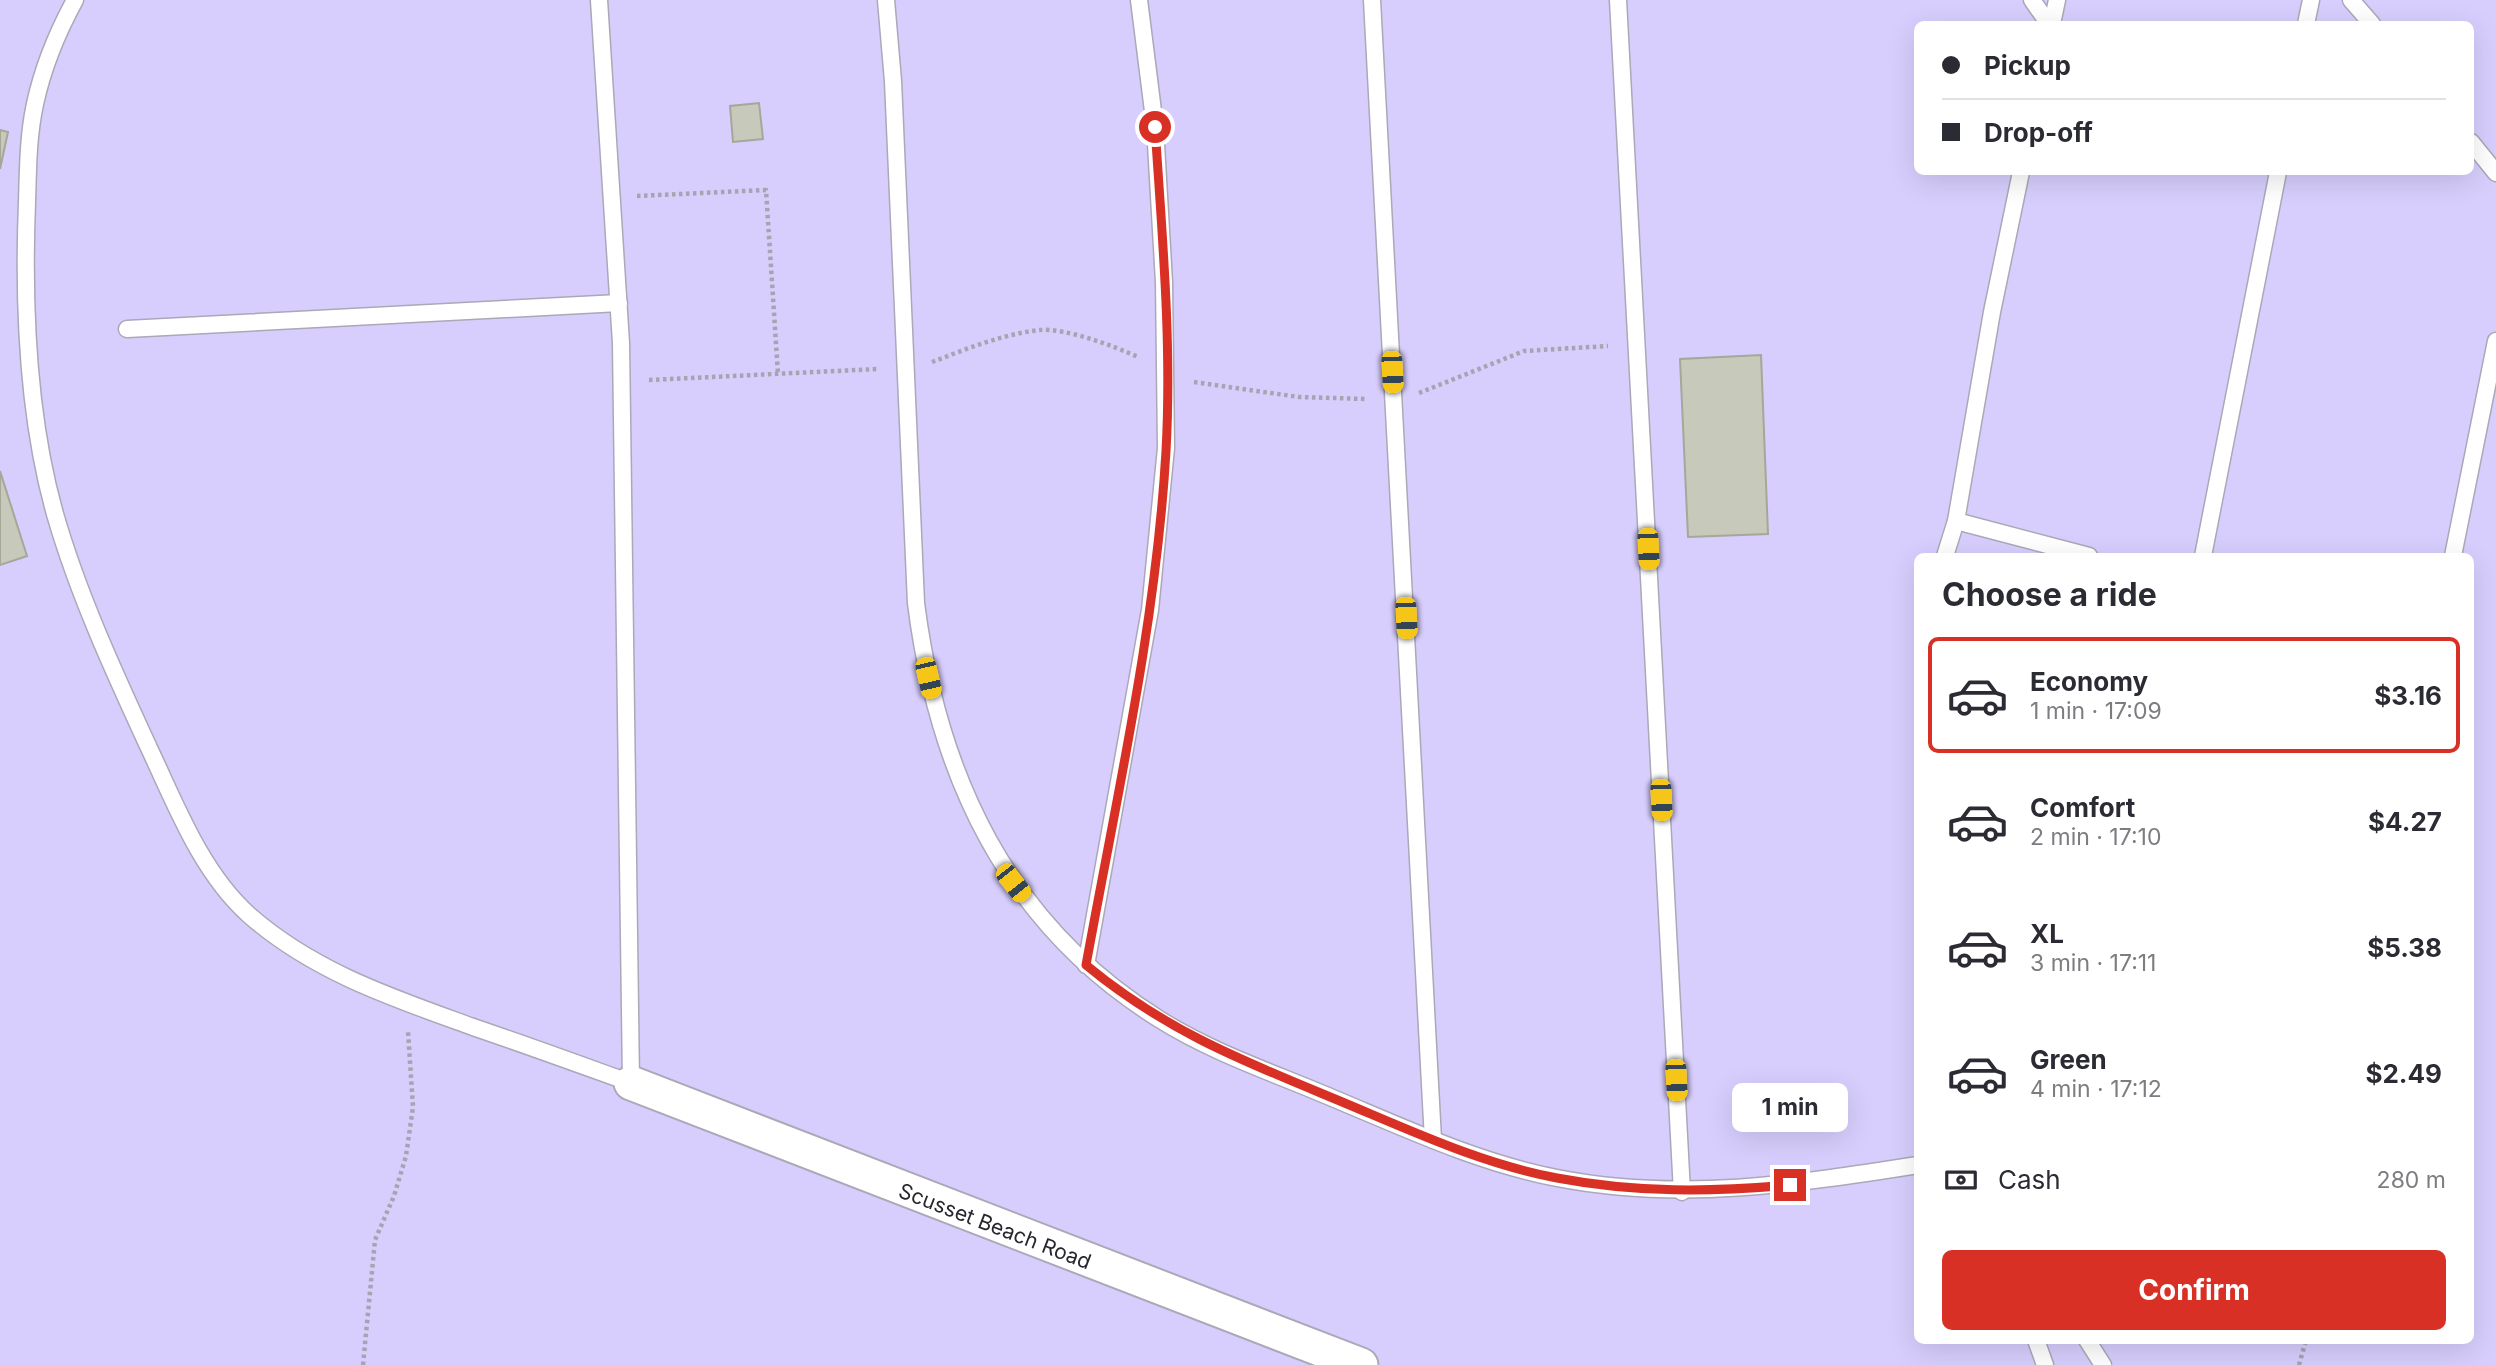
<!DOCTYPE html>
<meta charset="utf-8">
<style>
body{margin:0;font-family:Inter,sans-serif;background:#f2f2f3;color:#2b2b33;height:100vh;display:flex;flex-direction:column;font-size:26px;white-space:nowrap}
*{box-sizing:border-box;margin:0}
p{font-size:23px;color:#7c7c81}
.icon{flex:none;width:38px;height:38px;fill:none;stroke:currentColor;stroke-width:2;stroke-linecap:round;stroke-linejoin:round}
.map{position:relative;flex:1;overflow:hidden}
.drawer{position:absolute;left:1914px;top:553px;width:560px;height:791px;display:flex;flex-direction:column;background:#fff;border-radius:10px;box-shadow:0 7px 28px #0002}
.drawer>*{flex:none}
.guide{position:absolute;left:1914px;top:21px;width:560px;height:154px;border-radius:10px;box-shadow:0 7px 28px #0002;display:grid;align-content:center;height:154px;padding:0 28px;background:#fff}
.end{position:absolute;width:32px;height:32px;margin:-16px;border:9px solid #d93025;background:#fff;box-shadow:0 0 0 4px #fff}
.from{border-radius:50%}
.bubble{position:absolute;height:49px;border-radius:10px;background:#fff;box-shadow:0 7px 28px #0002;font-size:23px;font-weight:700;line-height:49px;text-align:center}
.car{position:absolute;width:21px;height:42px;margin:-21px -10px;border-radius:9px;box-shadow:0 0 5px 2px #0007;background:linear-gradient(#f5c518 24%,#345 0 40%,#f5c518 0 76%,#345 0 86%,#f5c518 0)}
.guide b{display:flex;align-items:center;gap:24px;height:66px;font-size:26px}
.guide b+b{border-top:2px solid #e1e1e2}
.guide i{width:18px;height:18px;background:#2b2b33}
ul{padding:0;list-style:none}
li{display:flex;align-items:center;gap:21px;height:116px;margin:0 14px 10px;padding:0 14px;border:4px solid transparent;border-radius:10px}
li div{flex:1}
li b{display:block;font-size:26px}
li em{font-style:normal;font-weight:700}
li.current{border-color:#d93025}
li>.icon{width:63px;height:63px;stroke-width:1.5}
h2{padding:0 28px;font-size:32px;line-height:84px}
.pay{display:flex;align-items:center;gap:18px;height:77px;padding:0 28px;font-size:26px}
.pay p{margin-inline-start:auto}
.button{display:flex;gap:14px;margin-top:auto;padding:14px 28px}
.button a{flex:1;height:80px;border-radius:10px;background:#d93025;color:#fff;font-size:28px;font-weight:700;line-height:80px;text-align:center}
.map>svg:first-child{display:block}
.green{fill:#d7cefd;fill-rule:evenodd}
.building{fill:#c7c9ba;stroke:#a5a798;stroke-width:2}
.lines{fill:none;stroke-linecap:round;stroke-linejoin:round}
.service-casing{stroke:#aba8b8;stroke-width:19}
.minor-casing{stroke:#aba8b8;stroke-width:37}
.path{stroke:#a6a4b0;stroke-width:4.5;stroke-dasharray:3.5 3.5;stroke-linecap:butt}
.service{stroke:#fff;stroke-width:16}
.minor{stroke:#fff;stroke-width:33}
.route{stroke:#d93025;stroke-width:9}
.labels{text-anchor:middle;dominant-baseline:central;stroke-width:7;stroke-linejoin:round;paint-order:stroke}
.street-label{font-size:21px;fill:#28272d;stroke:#fff}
</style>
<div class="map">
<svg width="2496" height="1365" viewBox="0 0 2496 1365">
<rect width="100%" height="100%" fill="#ece9f9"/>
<path class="green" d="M 0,0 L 2496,0 L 2496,1365 L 0,1365 ZM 1918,24 L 2471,24 L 2471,172 L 1918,172 ZM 1918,556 L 2471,556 L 2471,1340 L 1918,1340 Z"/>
<g class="building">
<polygon points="759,103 763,139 733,142 730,106"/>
<polygon points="0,130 8,132 0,169"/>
<polygon points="1761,355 1768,534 1688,537 1680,359"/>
<polygon points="0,471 27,556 0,565"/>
</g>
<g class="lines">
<g class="service-casing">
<g id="service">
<path d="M 75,0 C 57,33 43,67 35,104 C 28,136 28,169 27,202 C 23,304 27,415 55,514 C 78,594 114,672 149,748 C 176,805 201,872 249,915 C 314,972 393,998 473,1027 C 526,1045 578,1064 631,1083 L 621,343 L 599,0"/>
<path d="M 886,0 L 893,81 L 916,603 C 938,776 1007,924 1159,1019 C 1208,1050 1265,1070 1318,1092 C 1396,1124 1474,1162 1557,1178 C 1679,1202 1797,1184 1918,1165"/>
<polyline points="1372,0 1433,1140"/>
<polyline points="1618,0 1682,1192"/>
<polyline points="2032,0 2049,24"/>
<polyline points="2351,0 2372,24"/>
<polyline points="2052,24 2057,0"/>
<polyline points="2306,24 2311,0"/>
<polyline points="2471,142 2496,173"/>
<polyline points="127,329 619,303"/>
<polyline points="1956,521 2089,556"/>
<polyline points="1945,556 1956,521 1992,312 2021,172"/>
<polyline points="2203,556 2278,172"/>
<polyline points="2453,556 2496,341"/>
<polyline points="1086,965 1150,610 1166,448 1164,282 1155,127 1139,0"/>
<polyline points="2036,1340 2045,1365"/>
<polyline points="2087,1340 2103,1365"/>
</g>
</g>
<g class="minor-casing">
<polyline id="minor" points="631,1083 1361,1365"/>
</g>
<g class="path">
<polyline points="637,196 766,190 778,374"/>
<path d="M 932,362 C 966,349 1003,334 1040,330 C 1066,328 1114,346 1138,357"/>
<polyline points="649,380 878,369"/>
<polyline points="1194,382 1299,397 1366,399"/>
<polyline points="1419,393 1524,351 1608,346"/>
<polyline points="363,1365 375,1240 394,1196 406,1156 413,1107 408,1031"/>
<polyline points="2299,1365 2306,1340"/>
</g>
<use href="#service" class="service"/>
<use href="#minor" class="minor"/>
</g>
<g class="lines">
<path class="route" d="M 1155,127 C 1162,234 1172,343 1166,451 C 1156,624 1117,795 1086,965 C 1161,1027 1233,1057 1323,1094 C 1399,1125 1476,1163 1557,1178 C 1636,1193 1712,1192 1790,1185"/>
</g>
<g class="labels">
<g class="street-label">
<text transform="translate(995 1226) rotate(21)">Scusset Beach Road</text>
</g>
</g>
</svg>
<i class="end from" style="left:1155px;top:127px"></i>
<i class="end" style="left:1790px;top:1185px"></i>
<div class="bubble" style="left:1732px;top:1083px;width:116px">1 min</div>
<i class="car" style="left:1392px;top:372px;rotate:177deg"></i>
<i class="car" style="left:1648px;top:549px;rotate:177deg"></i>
<i class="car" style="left:1406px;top:618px;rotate:177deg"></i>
<i class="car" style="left:928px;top:678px;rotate:167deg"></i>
<i class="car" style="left:1661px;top:800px;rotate:177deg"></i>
<i class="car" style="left:1013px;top:883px;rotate:142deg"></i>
<i class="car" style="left:1676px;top:1080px;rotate:177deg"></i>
<div class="guide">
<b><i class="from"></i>Pickup</b>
<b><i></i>Drop-off</b>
</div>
<section class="drawer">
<h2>Choose a ride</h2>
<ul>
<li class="current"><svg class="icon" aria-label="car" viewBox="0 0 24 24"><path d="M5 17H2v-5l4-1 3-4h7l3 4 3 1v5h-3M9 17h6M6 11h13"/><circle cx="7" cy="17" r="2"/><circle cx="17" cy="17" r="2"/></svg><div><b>Economy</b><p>1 min · 17:09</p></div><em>$3.16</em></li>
<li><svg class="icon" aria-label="car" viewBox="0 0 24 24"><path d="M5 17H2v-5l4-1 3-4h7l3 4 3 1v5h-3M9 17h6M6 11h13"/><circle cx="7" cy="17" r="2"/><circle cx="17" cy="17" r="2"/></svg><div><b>Comfort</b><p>2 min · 17:10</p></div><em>$4.27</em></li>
<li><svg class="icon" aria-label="car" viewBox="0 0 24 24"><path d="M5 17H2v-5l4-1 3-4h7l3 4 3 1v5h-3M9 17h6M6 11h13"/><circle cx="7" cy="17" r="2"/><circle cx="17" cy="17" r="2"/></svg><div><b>XL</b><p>3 min · 17:11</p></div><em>$5.38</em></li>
<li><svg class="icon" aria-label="car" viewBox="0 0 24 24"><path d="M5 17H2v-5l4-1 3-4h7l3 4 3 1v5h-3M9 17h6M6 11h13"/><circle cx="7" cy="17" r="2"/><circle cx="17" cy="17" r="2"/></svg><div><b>Green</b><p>4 min · 17:12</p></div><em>$2.49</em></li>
</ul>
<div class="pay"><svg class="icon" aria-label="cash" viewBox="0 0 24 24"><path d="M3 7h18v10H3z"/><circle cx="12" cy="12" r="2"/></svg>Cash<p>280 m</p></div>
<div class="button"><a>Confirm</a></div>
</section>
</div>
